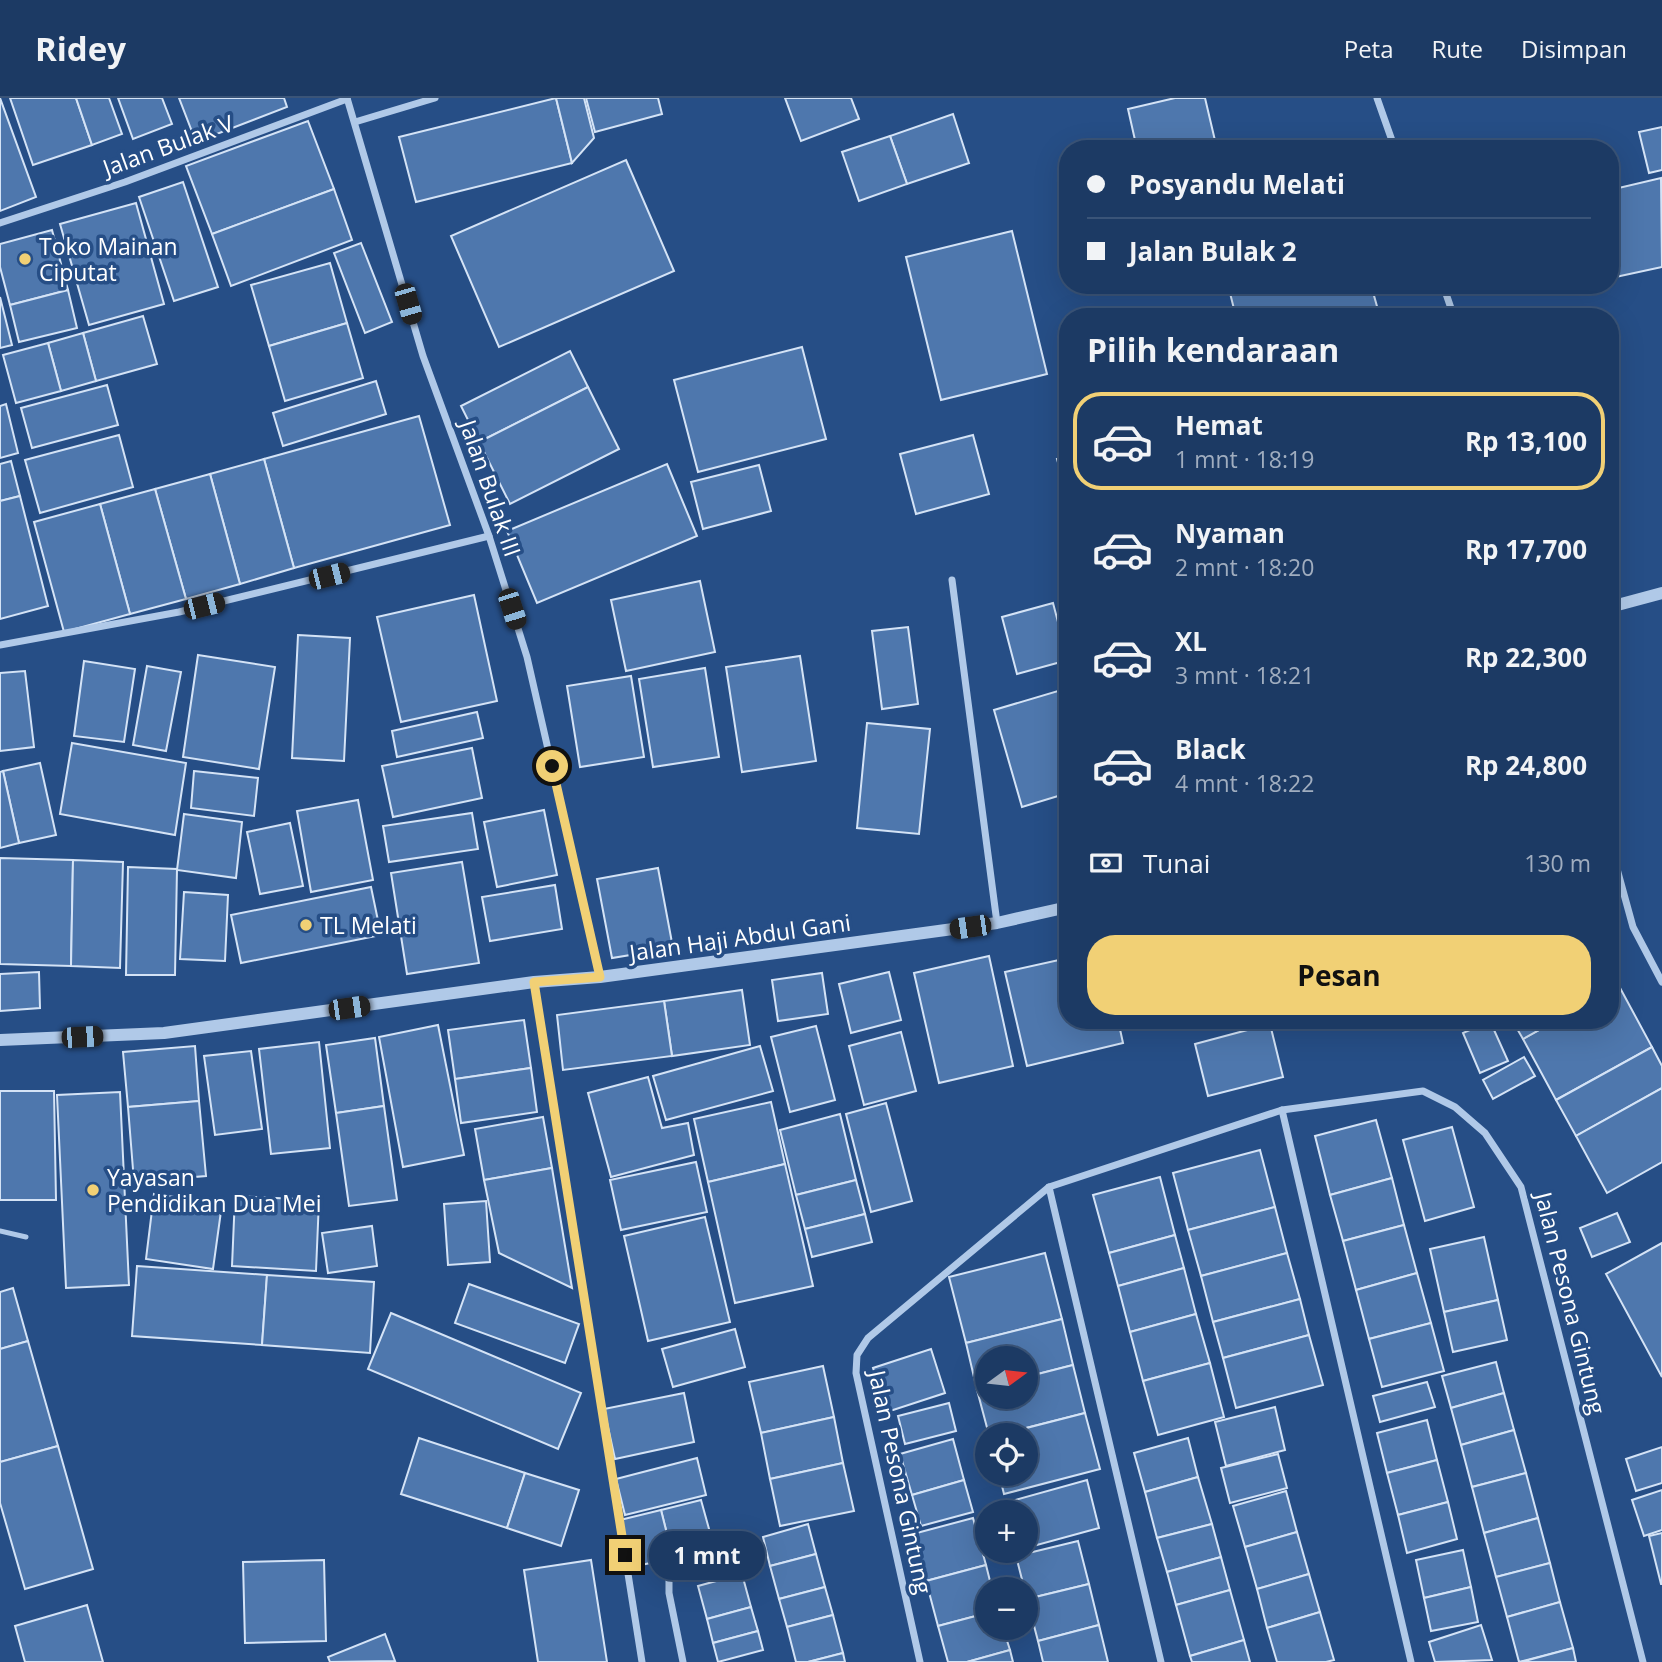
<!DOCTYPE html>
<html lang="id">
<meta charset="utf-8">
<style>
body{margin:0;font-family:"Open Sans",sans-serif;background:#29456d;color:#f1f3f6;height:100vh;display:flex;flex-direction:column;font-size:26px;white-space:nowrap}
*{box-sizing:border-box;margin:0}
p{font-size:23px;color:#a0adbf}
.icon{flex:none;width:38px;height:38px;fill:none;stroke:currentColor;stroke-width:2;stroke-linecap:round;stroke-linejoin:round}
.map{position:relative;flex:1;overflow:hidden}
.sheet{position:absolute;left:1059px;top:210px;width:560px;height:721px;display:flex;flex-direction:column;background:#1c3a64;border-radius:28px;box-shadow:0 7px 28px #0002,0 0 0 2px #3a5478}
.sheet>*{flex:none}
.guide{position:absolute;left:1059px;top:42px;width:560px;height:154px;border-radius:28px;box-shadow:0 7px 28px #0002,0 0 0 2px #3a5478;display:grid;align-content:center;height:154px;padding:0 28px;background:#1c3a64}
.needle{width:46px;rotate:75deg}
.tools{position:absolute;left:975px;top:1248px;display:grid;gap:14px}
.tools a{display:grid;place-items:center;width:63px;height:63px;border-radius:50%;background:#1c3a64;box-shadow:0 7px 28px #0002,0 0 0 2px #3a5478;font-size:35px}
.end{position:absolute;width:32px;height:32px;margin:-16px;border:9px solid #f1d075;background:#111;box-shadow:0 0 0 4px #111}
.from{border-radius:50%}
.bubble{position:absolute;height:49px;border-radius:24px;background:#1c3a64;box-shadow:0 7px 28px #0002,0 0 0 2px #3a5478;font-size:23px;font-weight:700;line-height:49px;text-align:center}
.car{position:absolute;width:21px;height:42px;margin:-21px -10px;border-radius:9px;box-shadow:0 0 5px 2px #0007;background:linear-gradient(#222 24%,#8ab4d8 0 40%,#222 0 76%,#8ab4d8 0 86%,#222 0)}
.guide b{display:flex;align-items:center;gap:24px;height:66px;font-size:26px}
.guide b+b{border-top:2px solid #3a5478}
.guide i{width:18px;height:18px;background:#f1f3f6}
ul{padding:0;list-style:none}
li{display:flex;align-items:center;gap:21px;height:98px;margin:0 14px 10px;padding:0 14px;border:4px solid transparent;border-radius:28px}
li div{flex:1}
li b{display:block;font-size:26px}
li em{font-style:normal;font-weight:700}
li.active{border-color:#f1d075}
li>.icon{width:63px;height:63px;stroke-width:1.5}
h2{padding:0 28px;font-size:32px;line-height:84px}
.pay{display:flex;align-items:center;gap:18px;height:77px;padding:0 28px;font-size:26px}
.pay p{margin-inline-start:auto}
.action{display:flex;gap:14px;margin-top:auto;padding:14px 28px}
.action a{flex:1;height:80px;border-radius:28px;background:#f1d075;color:#111;font-size:28px;font-weight:700;line-height:80px;text-align:center}
header{display:flex;align-items:center;gap:42px;box-sizing:border-box;height:98px;padding:0 35px;background:#1c3a64;border-bottom:2px solid #3a5478}
header strong{font-size:33px}
nav{display:flex;gap:38px;margin-inline-start:auto;font-size:24px}
.map>svg:first-child{display:block}
.building{fill:#4e77ad;stroke:#d4e3f6;stroke-width:2}
.lines{fill:none;stroke-linecap:round;stroke-linejoin:round}
.service{stroke:#b0c9e8;stroke-width:5}
.minor{stroke:#b0c9e8;stroke-width:7}
.tertiary{stroke:#b0c9e8;stroke-width:12}
.route{stroke:#f1d075;stroke-width:9}
.poi-dot{fill:#f1d075;stroke:#264e86;stroke-width:2.5}
.labels{text-anchor:middle;dominant-baseline:central;stroke-width:7;stroke-linejoin:round;paint-order:stroke}
.street-label{font-size:23px;fill:#fff;stroke:#264e86}
.poi-label{font-size:23px;fill:#fff;stroke:#264e86;text-anchor:start}
</style>
<header>
<strong>Ridey</strong>
<nav><a>Peta</a><a>Rute</a><a>Disimpan</a></nav>
</header>
<div class="map">
<svg width="1662" height="1564" viewBox="0 0 1662 1564">
<rect width="100%" height="100%" fill="#264e86"/>
<g class="building">
<polygon points="0,0 36,99 0,113"/>
<polygon points="10,0 76,0 92,47 33,67"/>
<polygon points="76,0 109,0 122,36 92,47"/>
<polygon points="118,0 162,0 172,26 133,41"/>
<polygon points="179,0 284,0 287,9 196,44"/>
<polygon points="556,0 572,65 416,104 399,39"/>
<polygon points="556,0 584,0 594,40 572,65"/>
<polygon points="586,0 658,0 662,16 595,34"/>
<polygon points="785,0 851,0 859,21 801,43"/>
<polygon points="1175,0 1205,0 1217,51 1137,51 1128,11"/>
<polygon points="953,16 969,65 907,86 890,38"/>
<polygon points="308,23 334,91 212,136 186,68"/>
<polygon points="1662,29 1662,72 1649,75 1639,34"/>
<polygon points="890,38 907,86 859,103 842,54"/>
<polygon points="626,62 674,173 499,249 451,138"/>
<polygon points="1661,80 1662,169 1611,180 1610,92"/>
<polygon points="183,84 218,189 174,203 139,99"/>
<polygon points="334,91 352,142 231,188 212,136"/>
<polygon points="136,105 164,206 89,227 60,126"/>
<polygon points="52,132 68,192 10,207 0,169 0,146"/>
<polygon points="1012,133 1047,276 941,302 906,159"/>
<polygon points="361,145 392,224 365,235 334,155"/>
<polygon points="330,165 347,225 269,248 251,187"/>
<polygon points="1228,187 1371,187 1380,219 1236,219"/>
<polygon points="68,192 77,230 19,244 10,207"/>
<polygon points="0,199 12,247 0,250"/>
<polygon points="143,218 157,266 96,283 83,235"/>
<polygon points="347,225 363,280 285,303 269,248"/>
<polygon points="83,235 96,283 61,293 48,245"/>
<polygon points="48,245 61,293 16,305 3,257"/>
<polygon points="802,249 826,341 698,374 674,282"/>
<polygon points="570,253 588,289 479,344 461,308"/>
<polygon points="376,283 386,316 283,348 273,315"/>
<polygon points="107,287 118,327 32,350 21,310"/>
<polygon points="588,289 619,351 510,406 479,344"/>
<polygon points="6,306 18,355 0,360 0,308"/>
<polygon points="419,318 450,427 294,470 264,361"/>
<polygon points="119,337 133,389 40,415 25,362"/>
<polygon points="973,337 989,396 916,416 900,356"/>
<polygon points="1068,358 1068,401 1057,361"/>
<polygon points="264,361 294,470 240,486 210,376"/>
<polygon points="11,363 20,398 0,403 0,366"/>
<polygon points="667,366 697,438 537,505 507,433"/>
<polygon points="759,367 771,413 703,431 691,384"/>
<polygon points="210,376 240,486 186,501 155,391"/>
<polygon points="155,391 186,501 130,516 100,406"/>
<polygon points="20,398 48,508 0,521 0,403"/>
<polygon points="100,406 130,516 64,534 34,424"/>
<polygon points="700,483 715,554 626,573 611,502"/>
<polygon points="474,497 497,603 401,624 377,519"/>
<polygon points="1053,505 1068,562 1017,576 1002,519"/>
<polygon points="908,529 918,606 882,611 872,533"/>
<polygon points="298,537 350,540 344,663 292,660"/>
<polygon points="198,557 275,569 259,671 183,659"/>
<polygon points="800,558 816,663 742,674 726,569"/>
<polygon points="84,563 135,571 124,644 74,638"/>
<polygon points="147,568 181,574 166,653 133,647"/>
<polygon points="705,570 719,659 653,669 639,581"/>
<polygon points="25,573 34,649 0,653 0,575"/>
<polygon points="631,578 644,659 580,669 567,588"/>
<polygon points="1068,590 1068,695 1022,709 994,612"/>
<polygon points="477,614 483,640 397,659 392,633"/>
<polygon points="867,625 930,631 919,736 857,730"/>
<polygon points="72,645 186,665 175,737 60,716"/>
<polygon points="472,650 482,700 393,719 382,668"/>
<polygon points="40,665 56,737 19,745 3,673"/>
<polygon points="3,673 19,745 0,750 0,674"/>
<polygon points="194,673 258,680 254,718 191,710"/>
<polygon points="358,702 373,782 311,794 297,713"/>
<polygon points="544,712 557,777 497,789 484,724"/>
<polygon points="472,715 478,751 389,764 383,728"/>
<polygon points="184,716 242,724 236,780 177,772"/>
<polygon points="290,725 303,788 260,796 247,734"/>
<polygon points="0,760 73,762 71,868 0,866"/>
<polygon points="73,762 123,764 120,870 71,868"/>
<polygon points="462,764 479,865 407,876 391,775"/>
<polygon points="128,769 177,771 175,877 126,877"/>
<polygon points="658,770 673,850 612,860 597,781"/>
<polygon points="555,787 562,831 490,843 482,799"/>
<polygon points="371,789 381,837 241,865 231,817"/>
<polygon points="184,794 228,797 225,863 180,861"/>
<polygon points="989,858 1013,968 939,985 914,875"/>
<polygon points="1068,860 1068,922 1118,922 1123,945 1027,968 1005,874"/>
<polygon points="39,874 40,910 0,913 0,876"/>
<polygon points="889,874 901,922 851,935 839,886"/>
<polygon points="822,875 828,916 778,923 772,882"/>
<polygon points="1619,888 1652,949 1556,1002 1523,941 1557,922 1610,922 1610,893"/>
<polygon points="742,892 750,947 672,958 664,903"/>
<polygon points="664,903 672,958 563,972 557,917"/>
<polygon points="524,922 531,970 455,981 448,932"/>
<polygon points="1512,922 1557,922 1523,941"/>
<polygon points="1490,923 1508,963 1480,975 1463,935"/>
<polygon points="1270,926 1283,979 1208,998 1195,946"/>
<polygon points="438,927 464,1057 403,1069 379,939"/>
<polygon points="816,928 835,1002 790,1014 771,939"/>
<polygon points="901,934 916,993 864,1007 849,948"/>
<polygon points="375,940 384,1008 336,1015 326,947"/>
<polygon points="319,944 330,1050 271,1056 259,951"/>
<polygon points="195,948 199,1003 128,1009 123,954"/>
<polygon points="760,948 773,993 666,1022 653,978"/>
<polygon points="1652,949 1662,968 1662,990 1576,1038 1556,1002"/>
<polygon points="251,953 262,1031 215,1037 204,958"/>
<polygon points="1524,959 1535,978 1493,1001 1483,982"/>
<polygon points="531,970 537,1014 461,1025 455,981"/>
<polygon points="648,979 662,1030 688,1025 694,1057 611,1079 588,995"/>
<polygon points="1662,990 1662,1064 1607,1095 1576,1038"/>
<polygon points="0,993 54,993 56,1102 0,1102"/>
<polygon points="120,994 129,1187 66,1190 57,997"/>
<polygon points="199,1003 206,1078 134,1084 128,1009"/>
<polygon points="771,1004 785,1066 708,1084 694,1021"/>
<polygon points="886,1005 912,1103 871,1114 846,1016"/>
<polygon points="384,1008 397,1102 349,1108 336,1015"/>
<polygon points="840,1016 856,1082 796,1097 780,1032"/>
<polygon points="543,1019 552,1070 484,1082 475,1031"/>
<polygon points="1376,1022 1392,1080 1330,1097 1315,1038"/>
<polygon points="1452,1029 1474,1109 1425,1123 1403,1042"/>
<polygon points="1260,1052 1275,1109 1188,1132 1173,1075"/>
<polygon points="696,1064 707,1114 621,1132 610,1082"/>
<polygon points="785,1066 813,1188 735,1205 708,1084"/>
<polygon points="552,1070 572,1190 499,1155 484,1082"/>
<polygon points="1160,1079 1175,1137 1109,1155 1093,1097"/>
<polygon points="1392,1080 1404,1127 1343,1143 1330,1097"/>
<polygon points="856,1082 865,1116 805,1131 796,1097"/>
<polygon points="154,1096 222,1106 213,1171 146,1161"/>
<polygon points="235,1098 319,1102 316,1173 232,1168"/>
<polygon points="486,1103 490,1164 448,1167 444,1106"/>
<polygon points="1275,1109 1287,1155 1201,1178 1188,1132"/>
<polygon points="1617,1115 1630,1144 1592,1159 1580,1130"/>
<polygon points="865,1116 872,1144 812,1159 805,1131"/>
<polygon points="705,1119 730,1224 648,1243 624,1138"/>
<polygon points="1404,1127 1417,1175 1356,1192 1343,1143"/>
<polygon points="372,1128 377,1168 328,1175 322,1135"/>
<polygon points="1175,1137 1184,1170 1118,1188 1109,1155"/>
<polygon points="1484,1139 1498,1202 1444,1214 1430,1151"/>
<polygon points="1662,1145 1662,1279 1606,1176"/>
<polygon points="1045,1155 1062,1221 966,1245 949,1179"/>
<polygon points="1287,1155 1300,1201 1213,1224 1201,1178"/>
<polygon points="137,1168 267,1177 262,1247 132,1238"/>
<polygon points="1184,1170 1196,1216 1130,1234 1118,1188"/>
<polygon points="1417,1175 1431,1225 1369,1241 1356,1192"/>
<polygon points="267,1177 374,1184 370,1255 262,1247"/>
<polygon points="469,1186 579,1226 565,1265 455,1225"/>
<polygon points="13,1190 28,1243 0,1251 0,1194"/>
<polygon points="1300,1201 1309,1237 1223,1260 1213,1224"/>
<polygon points="1498,1202 1507,1242 1453,1254 1444,1214"/>
<polygon points="391,1215 581,1295 558,1351 368,1271"/>
<polygon points="1196,1216 1210,1265 1143,1283 1130,1234"/>
<polygon points="1062,1221 1073,1267 1026,1279 1026,1260 987,1260 987,1289 977,1292 966,1245"/>
<polygon points="1431,1225 1444,1273 1382,1289 1369,1241"/>
<polygon points="735,1231 745,1269 673,1289 662,1251"/>
<polygon points="1309,1237 1323,1287 1236,1310 1223,1260"/>
<polygon points="28,1243 58,1348 0,1364 0,1251"/>
<polygon points="931,1251 945,1295 887,1314 873,1270"/>
<polygon points="1496,1264 1504,1295 1451,1310 1442,1278"/>
<polygon points="1210,1265 1224,1319 1158,1337 1143,1283"/>
<polygon points="1073,1267 1085,1315 999,1337 989,1337 977,1292 987,1289 987,1298 1026,1298 1026,1279"/>
<polygon points="823,1268 834,1319 761,1335 749,1284"/>
<polygon points="1427,1284 1435,1309 1380,1324 1373,1298"/>
<polygon points="684,1295 694,1344 615,1361 604,1311"/>
<polygon points="1504,1295 1514,1332 1461,1347 1451,1310"/>
<polygon points="949,1305 956,1333 905,1346 898,1318"/>
<polygon points="1275,1309 1285,1352 1226,1368 1215,1324"/>
<polygon points="1085,1315 1100,1371 1004,1396 999,1376 1026,1376 1026,1337 999,1337"/>
<polygon points="834,1319 843,1365 770,1381 761,1335"/>
<polygon points="1427,1322 1437,1362 1387,1375 1377,1335"/>
<polygon points="1514,1332 1526,1375 1472,1389 1461,1347"/>
<polygon points="419,1340 525,1375 507,1430 401,1396"/>
<polygon points="1188,1340 1198,1379 1145,1394 1134,1355"/>
<polygon points="953,1341 964,1382 912,1397 900,1356"/>
<polygon points="58,1348 93,1471 25,1491 0,1405 0,1364"/>
<polygon points="1662,1349 1662,1385 1636,1393 1626,1361"/>
<polygon points="1278,1356 1287,1390 1230,1405 1221,1370"/>
<polygon points="697,1360 706,1397 625,1417 616,1381"/>
<polygon points="1437,1362 1448,1404 1398,1417 1387,1375"/>
<polygon points="843,1365 854,1413 780,1428 770,1381"/>
<polygon points="525,1375 579,1392 561,1448 507,1430"/>
<polygon points="1526,1375 1538,1420 1484,1435 1472,1389"/>
<polygon points="1198,1379 1212,1426 1157,1440 1145,1394"/>
<polygon points="964,1382 973,1414 921,1428 912,1397"/>
<polygon points="1087,1382 1099,1430 1026,1450 1026,1414 1010,1414 1008,1404"/>
<polygon points="1662,1392 1662,1432 1644,1438 1632,1402"/>
<polygon points="1286,1393 1297,1434 1245,1449 1233,1408"/>
<polygon points="701,1402 714,1449 673,1460 661,1412"/>
<polygon points="1448,1404 1457,1441 1407,1455 1398,1417"/>
<polygon points="661,1412 673,1460 632,1469 620,1422"/>
<polygon points="973,1420 986,1467 926,1483 913,1436"/>
<polygon points="1538,1420 1550,1465 1496,1479 1484,1435"/>
<polygon points="808,1426 816,1456 770,1468 763,1439"/>
<polygon points="1212,1426 1221,1459 1167,1474 1157,1440"/>
<polygon points="1297,1434 1309,1476 1257,1491 1245,1449"/>
<polygon points="1662,1435 1662,1486 1661,1486 1649,1438"/>
<polygon points="1078,1443 1089,1486 1027,1501 1016,1458"/>
<polygon points="1463,1452 1471,1489 1424,1500 1416,1462"/>
<polygon points="816,1456 825,1489 779,1501 770,1468"/>
<polygon points="1221,1459 1230,1492 1176,1507 1167,1474"/>
<polygon points="324,1462 326,1543 245,1545 243,1464"/>
<polygon points="591,1462 607,1564 538,1564 524,1472"/>
<polygon points="1550,1465 1560,1504 1507,1519 1496,1479"/>
<polygon points="986,1467 992,1491 987,1491 987,1515 938,1528 926,1483"/>
<polygon points="742,1476 751,1509 707,1521 698,1488"/>
<polygon points="1309,1476 1320,1514 1267,1530 1257,1491"/>
<polygon points="1089,1486 1099,1527 1038,1543 1027,1501"/>
<polygon points="825,1489 833,1517 787,1529 779,1501"/>
<polygon points="1471,1489 1478,1524 1431,1533 1424,1500"/>
<polygon points="1230,1492 1244,1542 1190,1558 1176,1507"/>
<polygon points="1560,1504 1573,1550 1519,1564 1507,1519"/>
<polygon points="87,1507 103,1564 25,1564 15,1528"/>
<polygon points="751,1509 758,1533 713,1545 707,1521"/>
<polygon points="1320,1514 1334,1562 1326,1564 1277,1564 1267,1530"/>
<polygon points="987,1515 987,1530 1003,1530 1010,1552 967,1564 948,1564 938,1528"/>
<polygon points="833,1517 843,1555 808,1564 796,1564 787,1529"/>
<polygon points="1099,1527 1108,1564 1043,1564 1038,1543"/>
<polygon points="1481,1527 1492,1562 1435,1564 1429,1544"/>
<polygon points="758,1533 763,1552 718,1564 713,1545"/>
<polygon points="385,1536 395,1563 330,1564 328,1559"/>
<polygon points="1244,1542 1250,1564 1192,1564 1190,1558"/>
<polygon points="1573,1550 1576,1564 1521,1564"/>
<polygon points="1010,1552 1013,1564 967,1564"/>
<polygon points="843,1555 845,1564 808,1564"/>
</g>
<g class="lines">
<polyline class="service" points="0,1133 26,1139"/>
<g class="minor">
<polyline points="347,0 423,258 489,438 527,559 600,879"/>
<polyline points="1377,0 1395,51"/>
<polyline points="355,24 435,0"/>
<polyline points="0,125 125,84 347,1"/>
<polyline points="1443,187 1454,219"/>
<polyline points="952,482 997,825"/>
<polyline points="0,547 179,514 489,438"/>
<polyline points="1610,736 1614,760 1633,829 1662,884"/>
<polyline points="534,884 642,1564"/>
<polyline points="1282,1012 1411,1564"/>
<polyline points="1049,1089 1161,1564"/>
<polyline points="683,1564 669,1495 669,1482 680,1474 720,1457"/>
<polyline points="920,1564 856,1275 857,1257 868,1240 1049,1089 1282,1012 1423,993 1455,1009 1485,1035 1521,1089 1643,1564"/>
</g>
<g class="tertiary">
<polyline points="1610,509 1662,495"/>
<polyline points="0,942 164,935 534,884 600,879 997,825 1068,809"/>
</g>
</g>
<g class="lines">
<polyline class="route" points="552,668 600,879 534,884 625,1457"/>
</g>
<g class="poi-dot">
<circle cx="25" cy="161" r="7"/>
<circle cx="306" cy="827" r="7"/>
<circle cx="93" cy="1092" r="7"/>
</g>
<g class="labels">
<g class="street-label">
<text transform="translate(168 47) rotate(-20)">Jalan Bulak V</text>
<text transform="translate(491 390) rotate(71)">Jalan Bulak III</text>
<text transform="translate(740 839) rotate(-8)">Jalan Haji Abdul Gani</text>
<text transform="translate(1571 1205) rotate(76)">Jalan Pesona Gintung</text>
<text transform="translate(901 1384) rotate(78)">Jalan Pesona Gintung</text>
</g>
<g class="poi-label">
<text x="39" y="148">Toko Mainan<tspan x="39" dy="26">Ciputat</tspan></text>
<text x="320" y="827">TL Melati</text>
<text x="107" y="1079">Yayasan<tspan x="107" dy="26">Pendidikan Dua Mei</tspan></text>
</g>
</g>
</svg>
<div class="tools">
<a><svg class="needle" viewBox="-14 -14 28 28"><path d="M0-13l5 13h-10z" fill="#e53935"/><path d="M0 13l5-13h-10z" fill="#a0adbf"/></svg></a>
<a><svg class="icon" aria-label="locate" viewBox="0 0 24 24"><circle cx="12" cy="12" r="6"/><path d="M12 2v4M12 18v4M2 12h4M18 12h4"/></svg></a>
<a>+</a>
<a>−</a>
</div>
<i class="end from" style="left:552px;top:668px"></i>
<i class="end" style="left:625px;top:1457px"></i>
<div class="bubble" style="left:649px;top:1433px;width:116px">1 mnt</div>
<i class="car" style="left:408px;top:206px;rotate:164deg"></i>
<i class="car" style="left:329px;top:478px;rotate:76deg"></i>
<i class="car" style="left:204px;top:508px;rotate:76deg"></i>
<i class="car" style="left:512px;top:511px;rotate:162deg"></i>
<i class="car" style="left:970px;top:829px;rotate:262deg"></i>
<i class="car" style="left:349px;top:910px;rotate:82deg"></i>
<i class="car" style="left:82px;top:939px;rotate:87deg"></i>
<div class="guide">
<b><i class="from"></i>Posyandu Melati</b>
<b><i></i>Jalan Bulak 2</b>
</div>
<section class="sheet">
<h2>Pilih kendaraan</h2>
<ul>
<li class="active"><svg class="icon" aria-label="car" viewBox="0 0 24 24"><path d="M5 17H2v-5l4-1 3-4h7l3 4 3 1v5h-3M9 17h6M6 11h13"/><circle cx="7" cy="17" r="2"/><circle cx="17" cy="17" r="2"/></svg><div><b>Hemat</b><p>1 mnt · 18:19</p></div><em>Rp 13,100</em></li>
<li><svg class="icon" aria-label="car" viewBox="0 0 24 24"><path d="M5 17H2v-5l4-1 3-4h7l3 4 3 1v5h-3M9 17h6M6 11h13"/><circle cx="7" cy="17" r="2"/><circle cx="17" cy="17" r="2"/></svg><div><b>Nyaman</b><p>2 mnt · 18:20</p></div><em>Rp 17,700</em></li>
<li><svg class="icon" aria-label="car" viewBox="0 0 24 24"><path d="M5 17H2v-5l4-1 3-4h7l3 4 3 1v5h-3M9 17h6M6 11h13"/><circle cx="7" cy="17" r="2"/><circle cx="17" cy="17" r="2"/></svg><div><b>XL</b><p>3 mnt · 18:21</p></div><em>Rp 22,300</em></li>
<li><svg class="icon" aria-label="car" viewBox="0 0 24 24"><path d="M5 17H2v-5l4-1 3-4h7l3 4 3 1v5h-3M9 17h6M6 11h13"/><circle cx="7" cy="17" r="2"/><circle cx="17" cy="17" r="2"/></svg><div><b>Black</b><p>4 mnt · 18:22</p></div><em>Rp 24,800</em></li>
</ul>
<div class="pay"><svg class="icon" aria-label="cash" viewBox="0 0 24 24"><path d="M3 7h18v10H3z"/><circle cx="12" cy="12" r="2"/></svg>Tunai<p>130 m</p></div>
<div class="action"><a>Pesan</a></div>
</section>
</div>
